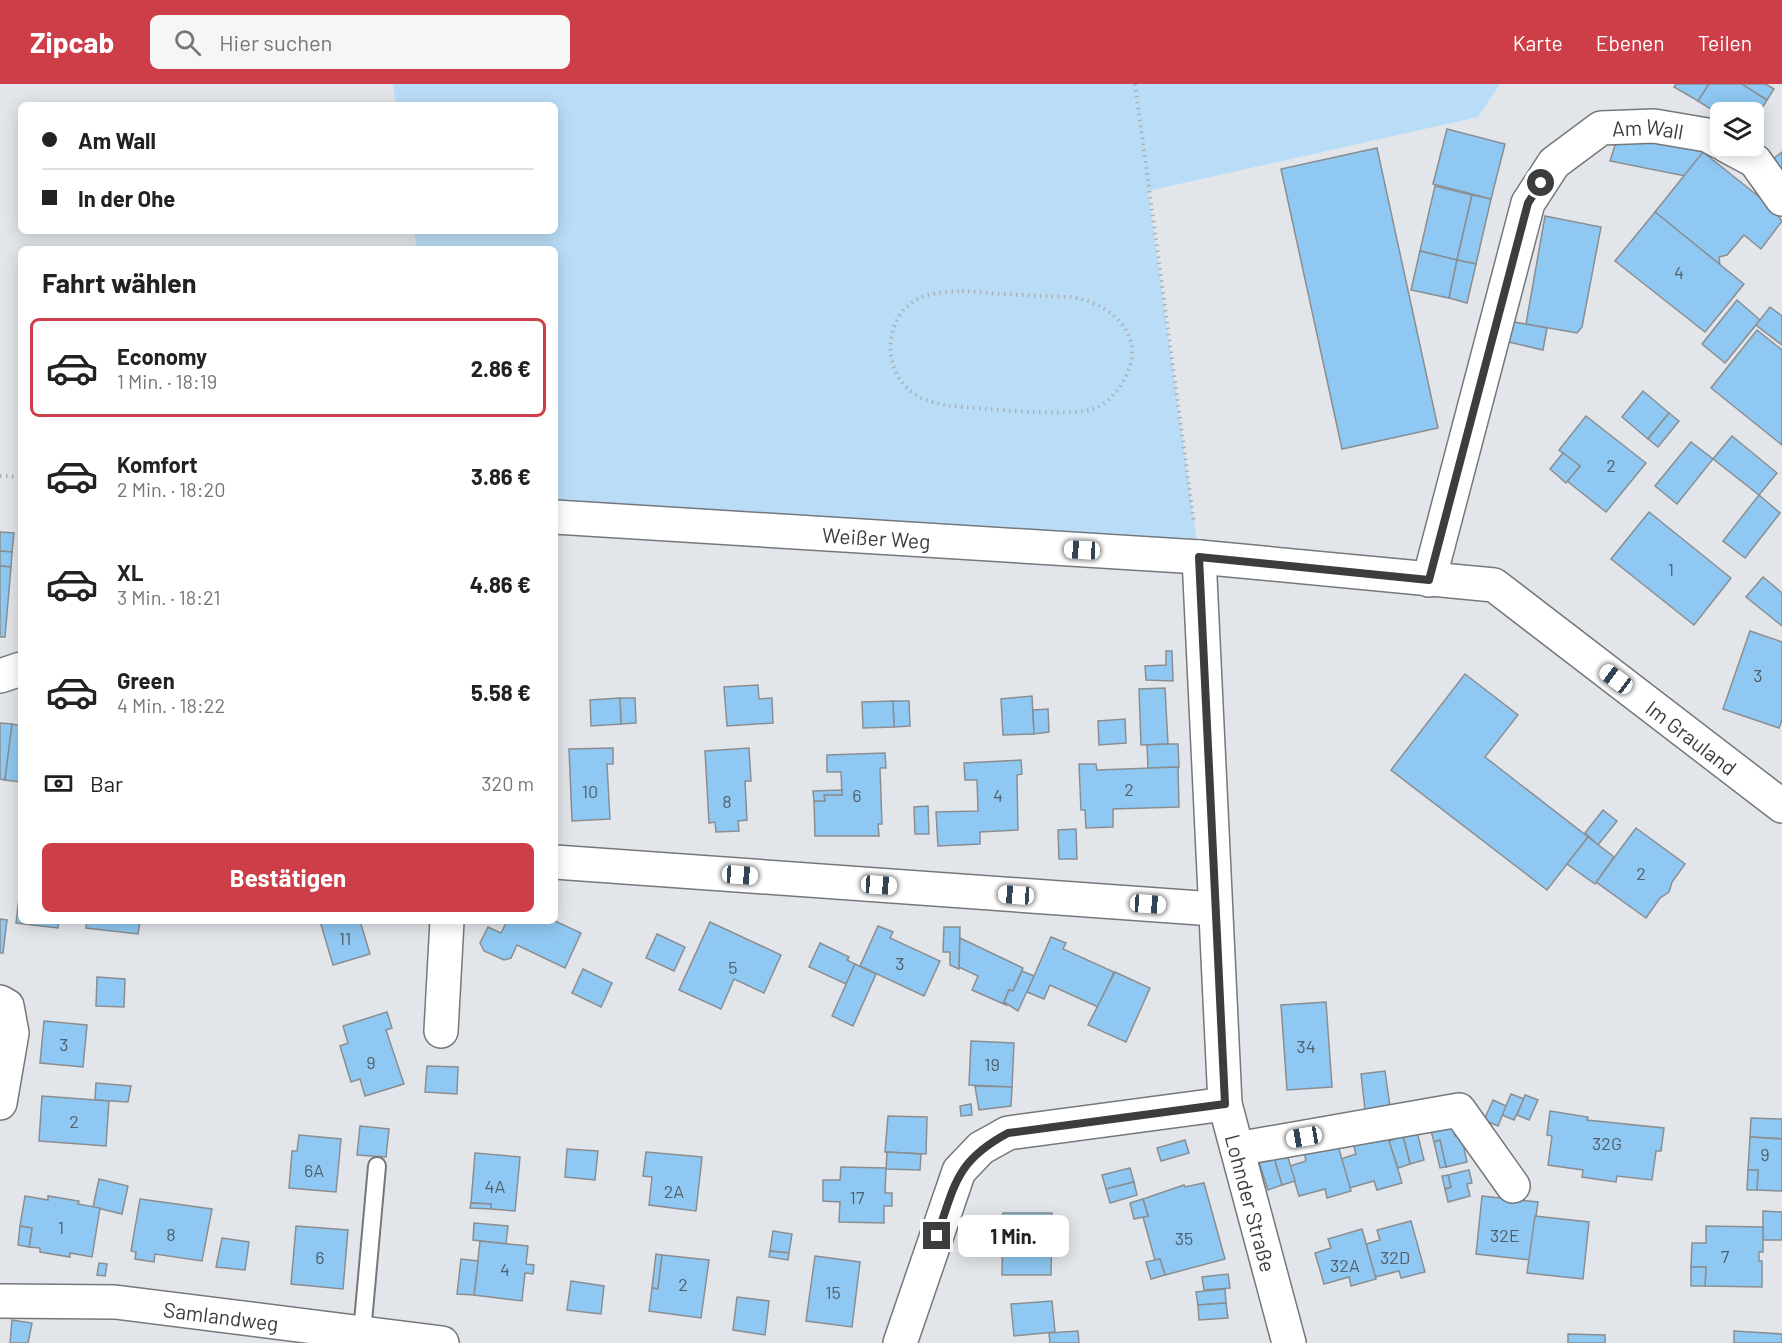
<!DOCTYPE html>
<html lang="de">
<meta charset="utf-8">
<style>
body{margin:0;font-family:Barlow,sans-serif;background:#f6f6f6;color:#222;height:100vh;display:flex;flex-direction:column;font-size:22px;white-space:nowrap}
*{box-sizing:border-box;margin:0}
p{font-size:20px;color:#767676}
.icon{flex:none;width:33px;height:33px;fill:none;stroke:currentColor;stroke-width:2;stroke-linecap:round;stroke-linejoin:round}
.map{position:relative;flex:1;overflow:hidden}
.panel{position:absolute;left:18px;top:162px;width:540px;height:678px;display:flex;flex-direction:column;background:#fff;border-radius:9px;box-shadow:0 3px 15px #0003}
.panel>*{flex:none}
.hud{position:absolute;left:18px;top:18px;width:540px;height:132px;border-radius:9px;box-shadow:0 3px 15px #0003;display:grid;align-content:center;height:132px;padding:0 24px;background:#fff}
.fabs{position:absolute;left:1710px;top:18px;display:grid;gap:12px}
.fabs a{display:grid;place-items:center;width:54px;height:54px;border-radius:9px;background:#fff;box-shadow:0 3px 15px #0003;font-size:30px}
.end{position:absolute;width:27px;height:27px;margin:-14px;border:8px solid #3c3d3e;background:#fff;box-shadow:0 0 0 3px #fff}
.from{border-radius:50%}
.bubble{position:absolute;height:42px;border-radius:9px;background:#fff;box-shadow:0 3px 15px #0003;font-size:20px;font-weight:700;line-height:42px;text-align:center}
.car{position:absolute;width:18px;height:36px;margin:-18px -9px;border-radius:8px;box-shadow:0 0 4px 2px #0007;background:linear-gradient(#fff 24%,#345 0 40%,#fff 0 76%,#345 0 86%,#fff 0)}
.hud b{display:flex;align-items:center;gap:21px;height:57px;font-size:22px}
.hud b+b{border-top:2px solid #e0e0e0}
.hud i{width:15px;height:15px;background:#222}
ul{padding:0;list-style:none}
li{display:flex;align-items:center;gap:18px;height:99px;margin:0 12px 9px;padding:0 12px;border:3px solid transparent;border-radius:9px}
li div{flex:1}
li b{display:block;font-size:22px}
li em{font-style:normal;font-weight:700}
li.current{border-color:#ce3e48}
li>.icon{width:54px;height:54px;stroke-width:1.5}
h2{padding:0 24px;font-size:27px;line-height:72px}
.pay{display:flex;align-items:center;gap:15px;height:66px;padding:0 24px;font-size:22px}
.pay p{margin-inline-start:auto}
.primary-button{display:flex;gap:12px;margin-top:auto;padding:12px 24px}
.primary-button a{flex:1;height:69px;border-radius:9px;background:#ce3e48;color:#fff;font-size:24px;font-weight:700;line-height:69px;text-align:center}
header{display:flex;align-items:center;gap:36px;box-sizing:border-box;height:84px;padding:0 30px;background:#ce3e48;color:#fff}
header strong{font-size:28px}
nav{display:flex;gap:33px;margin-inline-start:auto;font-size:21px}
.search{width:420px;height:54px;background:#f6f6f6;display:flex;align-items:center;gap:15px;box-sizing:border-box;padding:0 21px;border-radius:9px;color:#767676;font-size:22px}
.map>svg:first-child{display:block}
.green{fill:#baddf7}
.building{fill:#8fc8f2;stroke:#8b8e91;stroke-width:1.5}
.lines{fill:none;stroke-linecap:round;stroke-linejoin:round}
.service-casing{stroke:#74787b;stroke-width:20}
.minor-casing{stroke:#74787b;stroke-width:36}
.path{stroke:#adb0b3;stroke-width:4;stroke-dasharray:1.5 4.5;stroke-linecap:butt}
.service{stroke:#fff;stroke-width:16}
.minor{stroke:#fff;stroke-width:33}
.route{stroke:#3c3d3e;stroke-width:8}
.labels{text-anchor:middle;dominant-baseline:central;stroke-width:6;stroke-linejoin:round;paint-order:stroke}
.number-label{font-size:18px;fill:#51606b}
.street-label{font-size:21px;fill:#3c3d3e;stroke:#f0f4f7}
</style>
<header>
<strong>Zipcab</strong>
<div class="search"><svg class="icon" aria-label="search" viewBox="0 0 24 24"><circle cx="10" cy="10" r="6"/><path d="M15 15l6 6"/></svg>Hier suchen</div>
<nav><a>Karte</a><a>Ebenen</a><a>Teilen</a></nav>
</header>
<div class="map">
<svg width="1782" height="1259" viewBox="0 0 1782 1259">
<rect width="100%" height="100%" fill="#e2e6ea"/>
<polygon class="green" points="393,0 1500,0 1478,33 1148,107 1199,473 555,433 555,165 417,165 414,147 555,147 555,21 396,21"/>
<g class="building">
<polygon points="1676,0 1709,0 1698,17 1674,3"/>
<polygon points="1709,0 1742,0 1767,16 1754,37 1754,28 1720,28 1720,31 1698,17"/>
<polygon points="1742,0 1766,0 1774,5 1767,16"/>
<polygon points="1447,45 1505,60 1491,115 1433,100"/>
<polygon points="1625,51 1667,61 1704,67 1685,92 1610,77 1617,55"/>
<polygon points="1377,64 1438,344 1342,365 1281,85"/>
<polygon points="1703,68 1768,120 1782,137 1761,165 1744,151 1727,171 1719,173 1720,181 1655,128"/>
<polygon points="1782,68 1782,86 1773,75"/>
<polygon points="1435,102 1472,111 1457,176 1420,167"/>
<polygon points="1472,111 1491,115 1476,180 1457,176"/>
<polygon points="1655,128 1744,200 1705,248 1615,177"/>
<polygon points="1545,132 1601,143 1582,243 1577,249 1526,240"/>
<polygon points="1420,167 1457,176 1449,214 1411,206"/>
<polygon points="1457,176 1476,180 1467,219 1449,214"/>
<polygon points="1737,216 1760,236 1725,279 1702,260"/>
<polygon points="1770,223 1782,232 1782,261 1756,241"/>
<polygon points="1509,237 1547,244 1543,266 1504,257"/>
<polygon points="1757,246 1782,266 1782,361 1711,304"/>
<polygon points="1643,307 1669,329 1648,355 1622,333"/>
<polygon points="1669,329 1679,337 1658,363 1648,355"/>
<polygon points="1586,332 1646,379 1606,428 1567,397 1580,382 1559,366"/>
<polygon points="1732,352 1777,389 1759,411 1713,375"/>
<polygon points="1691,358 1713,375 1677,420 1655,402"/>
<polygon points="1563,369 1580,382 1566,399 1550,385"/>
<polygon points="1759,411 1780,429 1745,474 1723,457"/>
<polygon points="1649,428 1731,494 1694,541 1611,475"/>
<polygon points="0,448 14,449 12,468 0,467"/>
<polygon points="0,467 12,468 11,483 0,482"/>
<polygon points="0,482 11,483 5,553 0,553"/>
<polygon points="1763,493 1782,509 1782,542 1746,513"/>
<polygon points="1750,547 1782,558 1782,636 1779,644 1723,625"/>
<polygon points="1166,567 1172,567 1173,597 1146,596 1145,582 1166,581"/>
<polygon points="1465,590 1518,631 1485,673 1588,753 1547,806 1391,686"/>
<polygon points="758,601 759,615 772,614 773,639 727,642 724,603"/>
<polygon points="1165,604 1168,660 1141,661 1139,605"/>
<polygon points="1032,612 1034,650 1003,651 1001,615"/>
<polygon points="620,614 635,614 636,639 621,640"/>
<polygon points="620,614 621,640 591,642 590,616"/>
<polygon points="893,617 909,617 910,642 894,643"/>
<polygon points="893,617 894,643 863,644 862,618"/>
<polygon points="1048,625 1049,648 1034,650 1033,626"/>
<polygon points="1125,635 1126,659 1099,661 1098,637"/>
<polygon points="0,639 12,640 5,696 0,695"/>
<polygon points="12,640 21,642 21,698 5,696"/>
<polygon points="1168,660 1178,660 1179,683 1148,684 1147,661"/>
<polygon points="613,664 613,680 607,680 610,735 572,737 569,665"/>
<polygon points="749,664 751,697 745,697 747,736 738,737 739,747 716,748 715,738 709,739 705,667"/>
<polygon points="885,669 886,684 880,684 882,740 878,740 879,752 815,752 814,717 825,717 824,711 842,711 841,688 827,688 827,671"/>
<polygon points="1021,676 1022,690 1017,691 1018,746 980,748 980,760 938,762 936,728 978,727 977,696 965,696 964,679"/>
<polygon points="1079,680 1096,680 1097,686 1178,683 1179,723 1113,725 1113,743 1086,744 1085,726 1081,726"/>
<polygon points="842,706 842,711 824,711 825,717 814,717 813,707"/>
<polygon points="928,722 929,750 915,750 914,723"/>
<polygon points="1603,726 1617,737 1598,761 1585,749"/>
<polygon points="1636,744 1685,780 1672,798 1669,808 1660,814 1646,834 1596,798"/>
<polygon points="1076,745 1077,775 1059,775 1058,746"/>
<polygon points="1588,753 1614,773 1595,800 1567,780"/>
<polygon points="21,797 21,837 59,837 58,844 16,839"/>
<polygon points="0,835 7,836 3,869 0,869"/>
<polygon points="87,837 140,837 138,850 86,844"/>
<polygon points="320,837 360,837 370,870 333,881"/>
<polygon points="507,837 555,837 581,849 565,884 517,861 511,874 504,876 484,867 480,859 488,843 501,849"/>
<polygon points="710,838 781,871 764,909 734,895 721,925 679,906"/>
<polygon points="878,842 893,848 890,854 940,877 924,912 860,882"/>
<polygon points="944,843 960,843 959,885 950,881 950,868 943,868"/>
<polygon points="657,850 685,863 674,887 646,874"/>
<polygon points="1051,853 1066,859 1063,865 1114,888 1098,923 1050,901 1044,915 1027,908"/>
<polygon points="960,854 1023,884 1013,907 1009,906 1004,918 1006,921 972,906 978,892 959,883"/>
<polygon points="820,859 849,873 847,876 855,880 846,900 809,883"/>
<polygon points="855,880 876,890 853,942 832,932"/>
<polygon points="583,885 612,899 601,923 572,909"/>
<polygon points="1022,887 1034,892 1018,927 1004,918 1009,906 1013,907"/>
<polygon points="1115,888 1150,904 1126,958 1088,941"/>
<polygon points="97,893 125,895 124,923 96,922"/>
<polygon points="1326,918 1332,1003 1287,1006 1281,921"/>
<polygon points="387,928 392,944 386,946 404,1000 365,1012 360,995 351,998 340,962 348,959 343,942"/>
<polygon points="44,937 87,941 83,983 40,979"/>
<polygon points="971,957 1014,959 1012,1003 969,1001"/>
<polygon points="427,982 458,983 457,1010 425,1008"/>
<polygon points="1385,987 1390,1023 1365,1026 1361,990"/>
<polygon points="96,999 131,1002 128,1018 95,1016"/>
<polygon points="975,1002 1012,1003 1011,1022 979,1026"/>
<polygon points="1511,1010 1524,1015 1514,1036 1502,1031"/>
<polygon points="1525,1011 1538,1016 1529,1036 1517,1031"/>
<polygon points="42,1012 109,1017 106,1062 39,1057"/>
<polygon points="1493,1016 1506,1022 1498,1042 1484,1036"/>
<polygon points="971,1020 972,1031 961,1032 960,1022"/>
<polygon points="1550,1027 1588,1033 1587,1036 1664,1044 1661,1067 1656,1067 1652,1096 1617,1092 1616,1098 1582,1093 1583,1086 1548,1081 1552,1052 1547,1051"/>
<polygon points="888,1032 927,1033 926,1070 885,1068"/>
<polygon points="1751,1034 1782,1035 1782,1055 1750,1053"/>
<polygon points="1452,1038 1455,1052 1461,1051 1467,1078 1446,1083 1440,1056 1434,1058 1430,1043"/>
<polygon points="360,1042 389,1045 386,1073 357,1071"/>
<polygon points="1417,1048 1424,1076 1410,1080 1403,1052"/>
<polygon points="1387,1049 1402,1099 1377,1106 1374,1097 1349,1104 1341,1075 1356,1070 1353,1059"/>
<polygon points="299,1051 341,1055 336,1108 289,1104 292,1067 297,1067"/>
<polygon points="1403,1052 1410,1080 1398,1084 1389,1057"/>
<polygon points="1750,1053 1782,1055 1782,1107 1757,1106 1758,1086 1748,1086"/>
<polygon points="1185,1056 1189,1069 1161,1077 1157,1064"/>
<polygon points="1440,1056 1446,1083 1440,1084 1434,1058"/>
<polygon points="1337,1058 1351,1107 1327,1114 1325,1105 1299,1112 1290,1082 1306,1077 1304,1067"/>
<polygon points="567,1065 598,1067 595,1096 565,1093"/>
<polygon points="646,1068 702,1073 696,1127 649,1121 652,1093 643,1092"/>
<polygon points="887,1068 921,1070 920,1086 886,1085"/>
<polygon points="475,1069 520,1073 515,1127 491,1125 491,1120 471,1119"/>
<polygon points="1287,1070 1295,1097 1282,1101 1274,1074"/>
<polygon points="1274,1074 1282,1101 1268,1106 1259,1078"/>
<polygon points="841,1083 886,1084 885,1109 892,1109 892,1122 884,1122 884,1139 839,1138 840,1118 823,1117 823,1096 840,1096"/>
<polygon points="1130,1084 1134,1098 1106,1105 1102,1091"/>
<polygon points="1469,1086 1472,1099 1467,1100 1470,1112 1448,1118 1445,1105 1451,1103 1448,1091"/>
<polygon points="1748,1086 1758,1086 1757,1106 1747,1106"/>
<polygon points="1448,1091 1451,1103 1445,1105 1442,1092"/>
<polygon points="99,1095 128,1102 122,1130 93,1123"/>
<polygon points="1134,1098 1137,1111 1110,1119 1106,1105"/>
<polygon points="1204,1099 1225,1175 1165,1191 1160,1175 1155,1176 1143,1133 1148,1132 1143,1115 1184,1101 1185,1103"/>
<polygon points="25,1112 48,1116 48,1112 79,1117 78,1120 100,1124 92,1173 70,1169 70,1173 40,1168 40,1164 29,1163 32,1144 20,1142"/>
<polygon points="1482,1112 1538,1118 1530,1176 1476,1170"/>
<polygon points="140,1115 212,1125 202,1177 155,1170 154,1178 135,1175 136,1168 131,1167"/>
<polygon points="1143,1115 1148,1132 1134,1135 1130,1119"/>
<polygon points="471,1119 491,1120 491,1125 470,1124"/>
<polygon points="1763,1127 1782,1128 1782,1156 1763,1156"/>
<polygon points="1003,1129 1052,1129 1051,1191 1002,1191"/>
<polygon points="1535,1132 1589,1138 1583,1195 1527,1189"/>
<polygon points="1411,1137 1425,1188 1401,1194 1399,1187 1375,1193 1366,1160 1380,1156 1377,1146"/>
<polygon points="474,1139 508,1142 506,1160 473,1156"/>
<polygon points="20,1142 32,1144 29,1163 18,1161"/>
<polygon points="296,1142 348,1146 343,1205 291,1200"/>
<polygon points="1706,1142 1763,1143 1763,1168 1759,1168 1759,1177 1762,1177 1762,1203 1705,1202 1706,1183 1691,1183 1692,1159 1706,1159"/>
<polygon points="1362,1145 1376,1195 1351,1202 1349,1193 1324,1200 1315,1169 1331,1164 1328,1155"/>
<polygon points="773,1147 792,1150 789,1169 770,1167"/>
<polygon points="222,1154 249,1158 245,1186 216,1183"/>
<polygon points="480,1157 528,1162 526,1180 534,1181 533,1190 525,1189 522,1217 474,1211"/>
<polygon points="770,1167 789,1169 788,1176 769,1173"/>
<polygon points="656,1170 662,1171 658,1205 652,1204"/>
<polygon points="662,1171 709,1176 701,1234 649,1227 652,1204 658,1205"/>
<polygon points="815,1172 860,1178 852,1243 806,1237"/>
<polygon points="461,1175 478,1177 474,1211 457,1210"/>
<polygon points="1160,1175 1165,1191 1151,1195 1146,1178"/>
<polygon points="99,1179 107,1180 105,1192 97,1191"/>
<polygon points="1691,1183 1706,1183 1705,1202 1691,1202"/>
<polygon points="1228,1190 1230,1204 1204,1206 1202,1193"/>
<polygon points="571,1197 604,1202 601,1230 567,1226"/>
<polygon points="1225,1205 1226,1219 1198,1221 1196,1208"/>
<polygon points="737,1213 769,1217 765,1251 733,1246"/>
<polygon points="1052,1217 1055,1248 1014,1252 1011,1220"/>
<polygon points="1226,1219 1228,1234 1199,1236 1198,1221"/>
<polygon points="12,1236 32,1239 28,1259 10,1259"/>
<polygon points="1078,1247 1079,1259 1050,1259 1049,1249"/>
<polygon points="1734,1247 1782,1250 1782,1259 1734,1259"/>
<polygon points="1568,1250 1605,1251 1605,1259 1568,1259"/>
</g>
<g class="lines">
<g class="service-casing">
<polyline id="service" points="362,1249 377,1082"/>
</g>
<g class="minor-casing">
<g id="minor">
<polyline points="1727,62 1755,77 1782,115"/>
<path id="s1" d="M 555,433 L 1199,473 L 1494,501 L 1782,722"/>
<path id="s2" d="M 1199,473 L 1225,1020 L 1289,1259"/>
<path id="s3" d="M 1429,496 L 1528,119 L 1554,79 L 1601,44 L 1654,42 L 1707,51 L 1720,58"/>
<polyline points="0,592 21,585"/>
<polyline points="555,778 1214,825"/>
<polyline points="0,918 7,922 12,949 0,1019"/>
<polyline points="441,947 447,837"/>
<polyline points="1237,1065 1459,1026 1513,1102"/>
<path id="s4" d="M 0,1217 L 115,1218 L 442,1259"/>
<polyline points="900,1259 959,1087 981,1064 1008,1049 1225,1020"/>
</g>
</g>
<g class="path">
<polyline points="1135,0 1194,439"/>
<path d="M 962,207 C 989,209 1017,211 1044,212 C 1056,213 1070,212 1081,215 C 1115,224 1143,252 1128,288 C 1121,304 1107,322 1090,326 C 1054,333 987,324 948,322 C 936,319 924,317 913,309 C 883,288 883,238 913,218 C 926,208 946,208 962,207 Z"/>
<polyline points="0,392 21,393"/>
</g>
<use href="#service" class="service"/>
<use href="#minor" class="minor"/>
</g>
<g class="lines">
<path class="route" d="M 937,1152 C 955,1100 956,1077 1008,1049 L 1225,1020 L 1199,473 L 1429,496 L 1528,119 L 1541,99"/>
</g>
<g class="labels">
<g class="number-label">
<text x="1679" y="188">4</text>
<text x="1611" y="381">2</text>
<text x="1671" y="485">1</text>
<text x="1758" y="591">3</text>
<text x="1129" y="705">2</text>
<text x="590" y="707">10</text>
<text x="857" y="711">6</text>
<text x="998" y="711">4</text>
<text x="727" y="717">8</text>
<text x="1641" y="789">2</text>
<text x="345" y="854">11</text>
<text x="900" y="879">3</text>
<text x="733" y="883">5</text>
<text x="64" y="960">3</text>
<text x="1306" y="962">34</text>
<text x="371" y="978">9</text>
<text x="992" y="980">19</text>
<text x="74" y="1037">2</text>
<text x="1607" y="1059">32G</text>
<text x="1765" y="1070">9</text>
<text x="314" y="1086">6A</text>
<text x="495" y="1102">4A</text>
<text x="674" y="1107">2A</text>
<text x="857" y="1113">17</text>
<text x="61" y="1143">1</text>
<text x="171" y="1150">8</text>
<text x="1505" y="1151">32E</text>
<text x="1184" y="1154">35</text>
<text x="1725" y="1172">7</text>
<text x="320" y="1173">6</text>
<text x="1395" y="1173">32D</text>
<text x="1345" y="1181">32A</text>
<text x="505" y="1185">4</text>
<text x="683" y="1200">2</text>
<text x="833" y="1208">15</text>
</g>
<g class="street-label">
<text stroke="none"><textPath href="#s3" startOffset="543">Am Wall</textPath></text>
<text stroke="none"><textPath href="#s1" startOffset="322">Weißer Weg</textPath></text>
<text stroke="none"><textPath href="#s1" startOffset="1191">Im Grauland</textPath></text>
<text stroke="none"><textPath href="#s2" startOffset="650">Lohnder Straße</textPath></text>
<text stroke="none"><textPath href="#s4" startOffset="222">Samlandweg</textPath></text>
</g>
</g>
</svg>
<div class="fabs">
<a><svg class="icon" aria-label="layers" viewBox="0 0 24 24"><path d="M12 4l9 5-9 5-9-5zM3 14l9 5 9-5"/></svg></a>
</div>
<i class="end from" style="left:1541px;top:99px"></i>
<i class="end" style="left:937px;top:1152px"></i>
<div class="bubble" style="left:958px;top:1131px;width:111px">1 Min.</div>
<i class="car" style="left:1082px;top:466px;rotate:273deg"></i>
<i class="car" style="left:1616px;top:595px;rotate:307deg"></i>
<i class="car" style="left:740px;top:791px;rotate:94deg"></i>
<i class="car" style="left:879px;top:801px;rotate:94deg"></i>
<i class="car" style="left:1016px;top:811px;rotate:274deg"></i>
<i class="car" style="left:1148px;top:820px;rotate:94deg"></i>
<i class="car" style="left:1304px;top:1053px;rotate:260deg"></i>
<div class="hud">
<b><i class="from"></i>Am Wall</b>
<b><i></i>In der Ohe</b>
</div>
<section class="panel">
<h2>Fahrt wählen</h2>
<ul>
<li class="current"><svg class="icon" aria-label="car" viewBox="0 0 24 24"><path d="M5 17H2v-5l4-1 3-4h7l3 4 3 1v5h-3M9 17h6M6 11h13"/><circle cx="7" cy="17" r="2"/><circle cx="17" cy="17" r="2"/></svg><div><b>Economy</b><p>1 Min. · 18:19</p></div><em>2.86 €</em></li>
<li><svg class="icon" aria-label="car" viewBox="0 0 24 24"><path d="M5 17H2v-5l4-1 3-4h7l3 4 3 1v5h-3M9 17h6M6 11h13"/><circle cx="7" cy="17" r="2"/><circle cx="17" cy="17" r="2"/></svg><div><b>Komfort</b><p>2 Min. · 18:20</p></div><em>3.86 €</em></li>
<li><svg class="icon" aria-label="car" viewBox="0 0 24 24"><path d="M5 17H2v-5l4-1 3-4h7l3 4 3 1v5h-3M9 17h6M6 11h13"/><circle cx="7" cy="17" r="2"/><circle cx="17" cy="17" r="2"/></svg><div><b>XL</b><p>3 Min. · 18:21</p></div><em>4.86 €</em></li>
<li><svg class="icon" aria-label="car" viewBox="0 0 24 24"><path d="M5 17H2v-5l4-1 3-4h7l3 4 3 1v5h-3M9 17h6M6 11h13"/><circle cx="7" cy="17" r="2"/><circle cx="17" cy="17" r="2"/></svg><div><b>Green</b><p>4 Min. · 18:22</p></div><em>5.58 €</em></li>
</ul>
<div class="pay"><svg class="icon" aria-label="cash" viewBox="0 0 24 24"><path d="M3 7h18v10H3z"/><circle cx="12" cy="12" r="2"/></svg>Bar<p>320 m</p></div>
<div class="primary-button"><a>Bestätigen</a></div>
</section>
</div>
